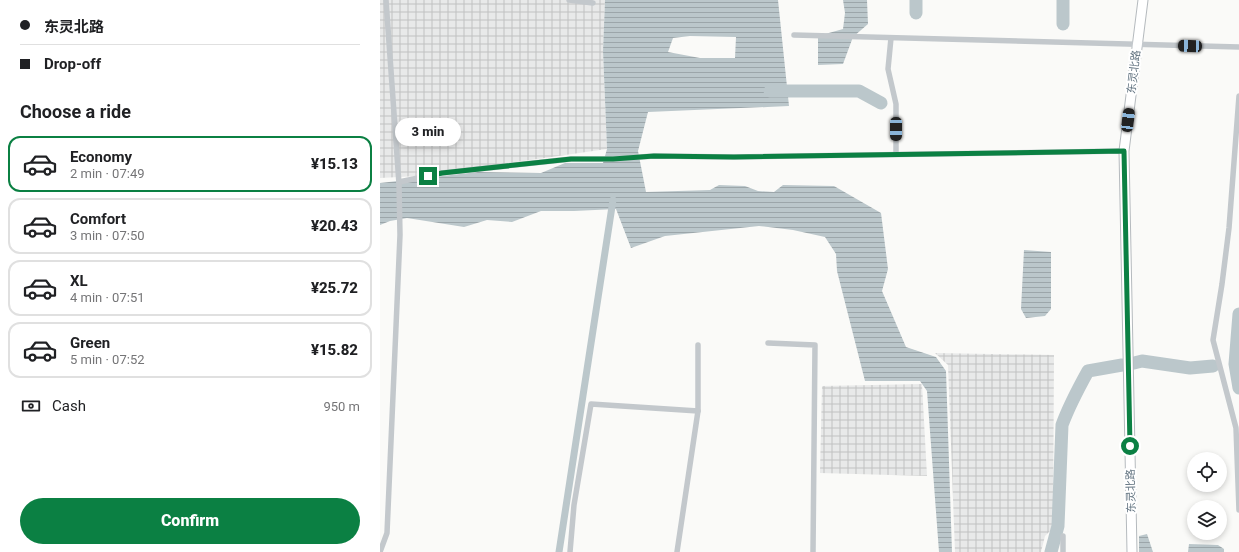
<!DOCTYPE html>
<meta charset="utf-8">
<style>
body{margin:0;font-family:Roboto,"Noto Sans SC",sans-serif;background:#f6f6f6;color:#202124;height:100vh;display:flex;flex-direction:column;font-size:15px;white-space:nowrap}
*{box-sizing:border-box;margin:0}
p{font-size:13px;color:#757577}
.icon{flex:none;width:22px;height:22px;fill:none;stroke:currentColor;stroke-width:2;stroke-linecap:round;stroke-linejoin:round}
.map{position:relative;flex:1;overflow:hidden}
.panel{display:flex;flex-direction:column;background:#fff;width:380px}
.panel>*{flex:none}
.guide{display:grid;align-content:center;height:88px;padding:0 20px;background:#fff}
.tools{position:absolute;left:807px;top:452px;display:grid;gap:8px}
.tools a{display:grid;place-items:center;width:40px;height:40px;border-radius:50%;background:#fff;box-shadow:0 2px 6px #0003;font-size:20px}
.end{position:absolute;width:18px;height:18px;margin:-9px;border:5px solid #0b8043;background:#fff;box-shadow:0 0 0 2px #fff}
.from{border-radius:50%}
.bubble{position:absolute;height:28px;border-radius:14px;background:#fff;box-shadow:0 2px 6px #0003;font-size:13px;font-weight:800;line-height:28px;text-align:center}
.car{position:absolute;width:12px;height:24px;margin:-12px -6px;border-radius:5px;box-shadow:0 0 3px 1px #0007;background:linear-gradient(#222 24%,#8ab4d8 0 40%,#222 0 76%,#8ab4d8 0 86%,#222 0)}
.guide b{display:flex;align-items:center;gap:14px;height:38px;font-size:15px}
.guide b+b{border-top:1px solid #e0e0e0}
.guide i{width:10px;height:10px;background:#202124}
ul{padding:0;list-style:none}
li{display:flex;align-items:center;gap:12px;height:56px;margin:0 8px 6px;padding:0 12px;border:2px solid #e0e0e0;border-radius:12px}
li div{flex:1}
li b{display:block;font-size:15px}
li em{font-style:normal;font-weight:800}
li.current{border-color:#0b8043}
li>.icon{width:36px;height:36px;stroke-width:1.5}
h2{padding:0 20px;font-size:18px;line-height:48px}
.pay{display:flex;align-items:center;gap:10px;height:44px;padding:0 20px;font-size:15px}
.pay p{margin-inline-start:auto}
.cta{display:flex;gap:8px;margin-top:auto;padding:8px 20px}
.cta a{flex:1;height:46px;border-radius:24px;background:#0b8043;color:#fff;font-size:16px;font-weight:800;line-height:46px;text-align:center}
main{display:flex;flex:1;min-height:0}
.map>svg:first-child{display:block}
.industrial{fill:url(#industrial-grid)}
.water{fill:url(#water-rules);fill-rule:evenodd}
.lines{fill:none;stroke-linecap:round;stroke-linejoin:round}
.canal{stroke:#bbc7cb;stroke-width:7}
.river{stroke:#bbc7cb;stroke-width:13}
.primary-casing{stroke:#b5babe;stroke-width:11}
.street{stroke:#c3c8cc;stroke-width:5.5}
.primary{stroke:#fff;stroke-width:9}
.route{stroke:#0b8043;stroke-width:5}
.labels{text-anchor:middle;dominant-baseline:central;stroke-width:4;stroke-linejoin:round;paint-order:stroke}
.street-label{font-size:11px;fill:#657683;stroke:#fff}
</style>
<main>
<section class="panel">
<div class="guide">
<b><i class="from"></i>东灵北路</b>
<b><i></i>Drop-off</b>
</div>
<h2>Choose a ride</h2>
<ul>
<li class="current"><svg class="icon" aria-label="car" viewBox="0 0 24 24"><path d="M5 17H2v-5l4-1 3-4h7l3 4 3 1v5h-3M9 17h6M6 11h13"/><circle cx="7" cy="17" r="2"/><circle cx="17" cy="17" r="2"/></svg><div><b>Economy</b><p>2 min · 07:49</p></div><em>¥15.13</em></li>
<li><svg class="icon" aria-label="car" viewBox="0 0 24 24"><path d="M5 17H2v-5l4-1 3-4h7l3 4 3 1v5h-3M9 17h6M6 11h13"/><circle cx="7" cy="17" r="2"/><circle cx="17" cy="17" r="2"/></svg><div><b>Comfort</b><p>3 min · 07:50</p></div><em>¥20.43</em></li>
<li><svg class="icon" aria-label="car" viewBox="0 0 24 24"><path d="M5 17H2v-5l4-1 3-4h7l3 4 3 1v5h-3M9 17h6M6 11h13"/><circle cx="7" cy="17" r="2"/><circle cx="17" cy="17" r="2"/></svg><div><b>XL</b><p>4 min · 07:51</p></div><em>¥25.72</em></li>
<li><svg class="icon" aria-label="car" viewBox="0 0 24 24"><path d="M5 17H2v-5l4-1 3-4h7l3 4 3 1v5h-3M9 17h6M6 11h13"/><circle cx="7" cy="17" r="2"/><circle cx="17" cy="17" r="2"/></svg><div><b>Green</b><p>5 min · 07:52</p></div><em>¥15.82</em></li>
</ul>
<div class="pay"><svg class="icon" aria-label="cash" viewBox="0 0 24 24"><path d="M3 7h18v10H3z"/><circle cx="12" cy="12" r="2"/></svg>Cash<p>950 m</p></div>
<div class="cta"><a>Confirm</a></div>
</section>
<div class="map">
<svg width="859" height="552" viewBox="0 0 859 552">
<defs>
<pattern id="industrial-grid" width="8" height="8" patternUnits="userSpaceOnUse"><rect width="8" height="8" fill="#e8e9e9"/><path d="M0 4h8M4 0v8" fill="none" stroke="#c0c1c2"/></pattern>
<pattern id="water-rules" width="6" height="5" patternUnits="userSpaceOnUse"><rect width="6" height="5" fill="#bbc7cb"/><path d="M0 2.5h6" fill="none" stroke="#9ca6aa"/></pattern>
</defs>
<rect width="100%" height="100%" fill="#fafaf8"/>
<g class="industrial">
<polygon points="0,0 225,0 223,51 227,149 39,176 0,178"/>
<polygon points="555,353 674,355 673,528 665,536 661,552 575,552 568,365"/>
<polygon points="542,384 547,476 440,473 442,386"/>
</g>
<g class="water">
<path d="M 225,0 L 398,0 L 409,106 L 268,112 L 258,151 L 266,192 L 330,190 L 339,185 L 365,186 L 378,191 L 394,192 L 403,185 L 454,186 L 501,213 L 508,269 L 502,291 L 526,347 L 556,357 L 566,371 L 572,552 L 559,552 L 547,391 L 540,381 L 485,381 L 457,271 L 456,254 L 445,237 L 413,230 L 379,226 L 285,236 L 251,248 L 236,209 L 194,211 L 161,211 L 132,222 L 107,220 L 84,227 L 27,218 L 10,221 L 0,225 L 0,183 L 98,172 L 161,173 L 185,163 L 223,163 L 227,149 L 223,51 ZM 310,36 L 356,37 L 355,58 L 320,58 L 288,52 L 293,38 Z"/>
<polygon points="463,0 487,0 488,24 473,37 463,64 438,65 438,36 463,29 465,13"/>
<polygon points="644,250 671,252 671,309 665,316 646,318 641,309"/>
<polygon points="767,534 773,552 759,552 759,536"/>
<polygon points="809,544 838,545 844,549 844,552 808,552"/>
</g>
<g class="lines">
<polyline class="canal" points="179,552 233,200"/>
<g class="river">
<polyline points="683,0 683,24"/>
<polyline points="536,13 536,0"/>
<polyline points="390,91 479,91 501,103"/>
<polyline points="859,314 855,364 859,388"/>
<polyline points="754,363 762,361 810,368 833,366"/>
<path d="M 671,552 L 678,526 L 682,425 C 689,406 698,389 708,371 L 742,365"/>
</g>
<g class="primary-casing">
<polyline id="primary" points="752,552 744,151 763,0"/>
</g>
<g class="street">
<polyline points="189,0 213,3"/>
<polyline points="414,35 859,47"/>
<polyline points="511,38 508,69 516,104 516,154"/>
<polyline points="859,96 849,228 842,284 833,340 856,428 859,510"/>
<polyline points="19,182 62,173 191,159 233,159 274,156 354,157 744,151"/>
<polyline points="388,343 435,345 433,552"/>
<polyline points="0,552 7,533 20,235 19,184 6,0"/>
<polyline points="190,552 194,505 211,404 318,411"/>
<polyline points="297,552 318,411 318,345"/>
<polyline points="683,552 683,536"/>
</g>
<use href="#primary" class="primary"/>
</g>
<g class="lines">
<polyline class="route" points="48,176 62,173 191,159 233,159 274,156 354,157 744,151 750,446"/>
</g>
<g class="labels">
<g class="street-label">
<text transform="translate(754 72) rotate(-83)">东灵北路</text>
<text transform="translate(751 491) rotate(-91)">东灵北路</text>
</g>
</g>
</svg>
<div class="tools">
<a><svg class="icon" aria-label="locate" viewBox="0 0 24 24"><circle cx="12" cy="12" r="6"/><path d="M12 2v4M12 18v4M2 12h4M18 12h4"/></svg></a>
<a><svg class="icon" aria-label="layers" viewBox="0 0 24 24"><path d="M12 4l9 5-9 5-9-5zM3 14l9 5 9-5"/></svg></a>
</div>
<i class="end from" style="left:750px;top:446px"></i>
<i class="end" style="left:48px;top:176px"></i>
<div class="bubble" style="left:15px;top:118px;width:66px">3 min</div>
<i class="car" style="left:810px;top:46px;rotate:272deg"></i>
<i class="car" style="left:748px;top:120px;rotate:7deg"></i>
<i class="car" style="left:516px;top:129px;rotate:180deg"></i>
</div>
</main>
